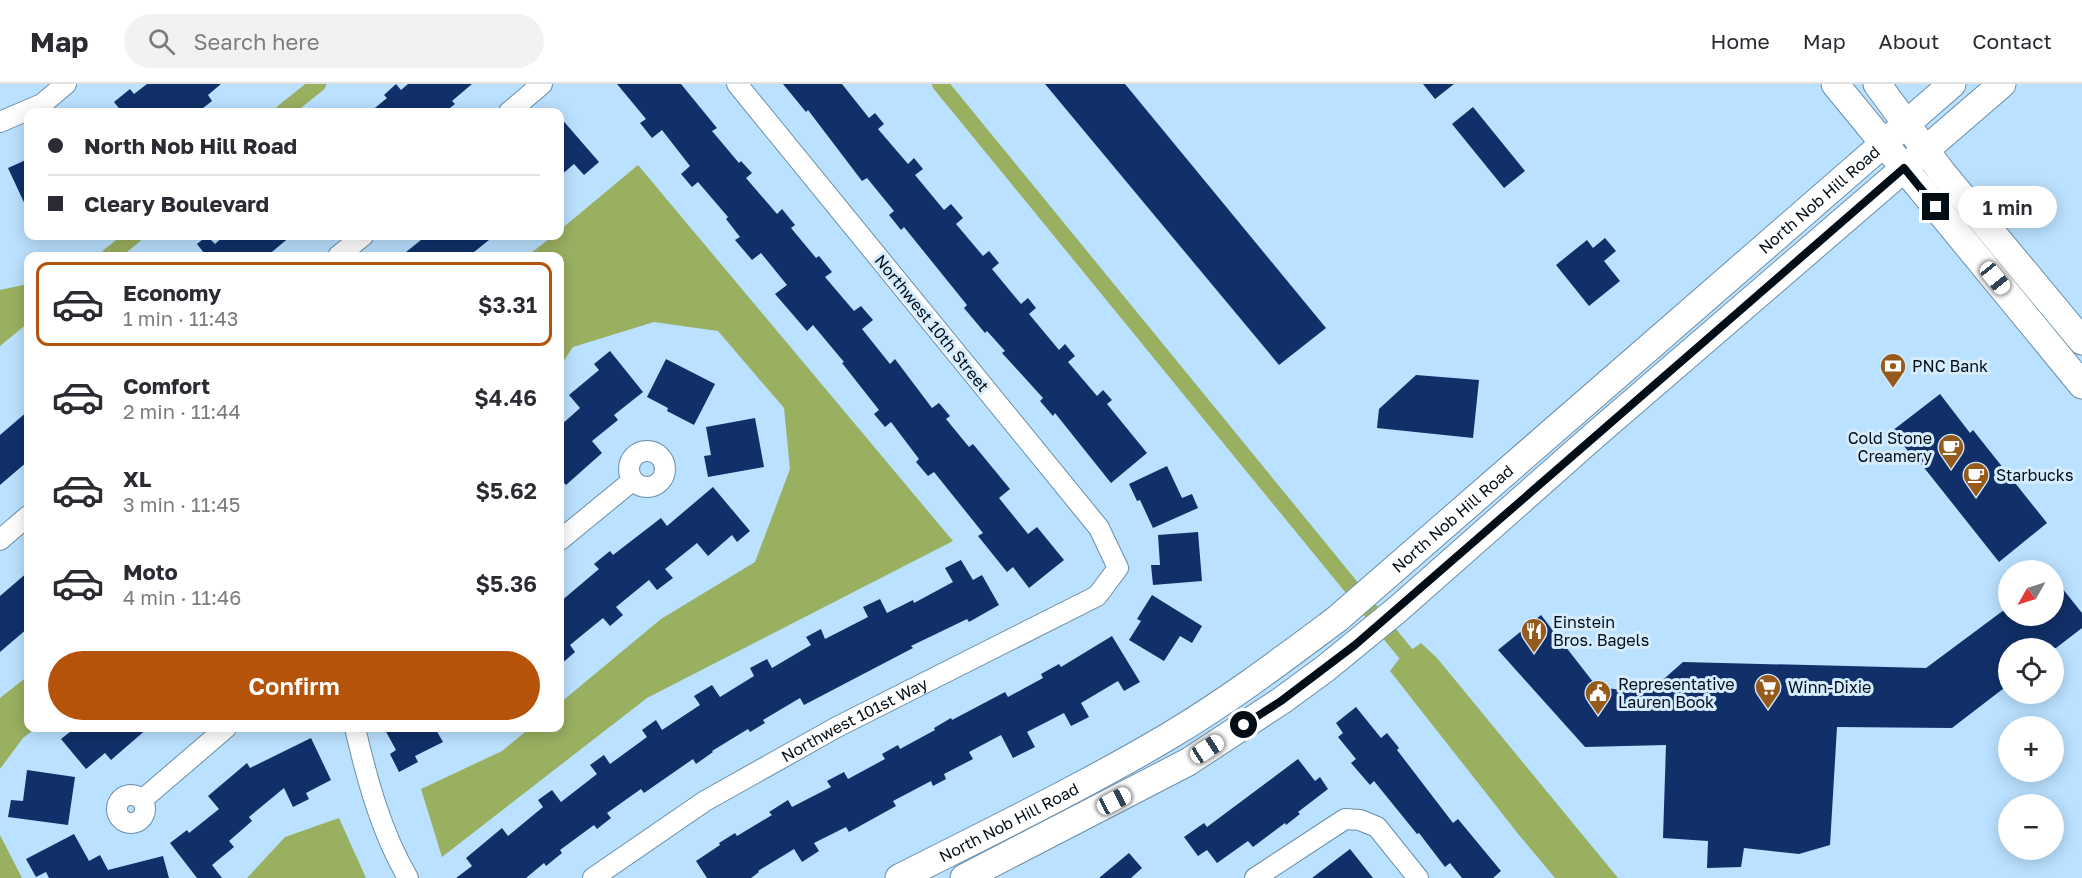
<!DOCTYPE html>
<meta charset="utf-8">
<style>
body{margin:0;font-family:"Golos Text",sans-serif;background:#f2f2f3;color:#2b2b33;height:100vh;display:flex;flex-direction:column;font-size:22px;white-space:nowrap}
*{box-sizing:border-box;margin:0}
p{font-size:20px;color:#7c7c81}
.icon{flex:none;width:33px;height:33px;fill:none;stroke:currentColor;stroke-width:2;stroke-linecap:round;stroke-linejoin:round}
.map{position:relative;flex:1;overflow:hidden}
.sheet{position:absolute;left:24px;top:168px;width:540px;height:480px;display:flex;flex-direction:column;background:#fff;border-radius:12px;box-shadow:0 3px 15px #0003}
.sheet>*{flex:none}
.banner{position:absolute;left:24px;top:24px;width:540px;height:132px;border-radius:12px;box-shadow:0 3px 15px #0003;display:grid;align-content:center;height:132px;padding:0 24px;background:#fff}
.needle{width:39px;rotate:231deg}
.controls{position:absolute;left:1998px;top:476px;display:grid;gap:12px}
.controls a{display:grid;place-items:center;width:66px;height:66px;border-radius:50%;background:#fff;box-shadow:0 3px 15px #0003;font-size:30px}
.end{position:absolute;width:27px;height:27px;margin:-14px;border:8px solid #020d16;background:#fff;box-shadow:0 0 0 3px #fff}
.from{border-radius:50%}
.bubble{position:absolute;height:42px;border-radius:21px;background:#fff;box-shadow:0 3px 15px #0003;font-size:20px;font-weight:600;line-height:42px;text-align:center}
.car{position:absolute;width:18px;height:36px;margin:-18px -9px;border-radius:8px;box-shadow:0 0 4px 2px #0007;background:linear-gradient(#fff 24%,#345 0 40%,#fff 0 76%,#345 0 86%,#fff 0)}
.banner b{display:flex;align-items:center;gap:21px;height:57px;font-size:22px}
.banner b+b{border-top:2px solid #e1e1e2}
.banner i{width:15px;height:15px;background:#2b2b33}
ul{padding:10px 0 0;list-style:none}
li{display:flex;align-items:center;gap:18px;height:84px;margin:0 12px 9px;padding:0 12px;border:3px solid transparent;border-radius:12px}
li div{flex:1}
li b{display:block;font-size:22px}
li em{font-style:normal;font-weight:600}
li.on{border-color:#b45309}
li>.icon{width:54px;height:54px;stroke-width:1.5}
.action{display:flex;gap:12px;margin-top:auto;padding:12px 24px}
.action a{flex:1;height:69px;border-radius:36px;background:#b45309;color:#fff;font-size:24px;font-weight:600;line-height:69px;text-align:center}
header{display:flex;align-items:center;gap:36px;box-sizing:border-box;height:84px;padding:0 30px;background:#fff;border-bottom:2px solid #e1e1e2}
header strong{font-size:28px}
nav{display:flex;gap:33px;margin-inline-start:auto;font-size:21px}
.search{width:420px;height:54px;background:#f2f2f3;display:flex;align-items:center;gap:15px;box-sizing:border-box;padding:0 21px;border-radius:33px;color:#7c7c81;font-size:22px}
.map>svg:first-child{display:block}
.water{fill:#9ab061}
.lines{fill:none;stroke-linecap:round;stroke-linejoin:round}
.canal{stroke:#9ab061;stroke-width:16}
.building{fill:#113069}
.street-casing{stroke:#698ea9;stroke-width:22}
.secondary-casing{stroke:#698ea9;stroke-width:29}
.street{stroke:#fff;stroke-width:20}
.secondary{stroke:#fff;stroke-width:27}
.route{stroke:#020d16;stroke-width:8}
.labels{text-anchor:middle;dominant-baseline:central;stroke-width:6;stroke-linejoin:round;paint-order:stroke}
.street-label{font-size:16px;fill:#020d16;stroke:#d5ecfe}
.poi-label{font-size:16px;fill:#020d16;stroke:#d5ecfe;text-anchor:start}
</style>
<header>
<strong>Map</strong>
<div class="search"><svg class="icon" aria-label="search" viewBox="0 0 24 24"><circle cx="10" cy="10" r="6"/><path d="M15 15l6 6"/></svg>Search here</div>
<nav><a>Home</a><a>Map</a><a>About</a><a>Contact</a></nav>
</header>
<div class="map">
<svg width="2082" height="794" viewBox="0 0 2082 794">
<rect width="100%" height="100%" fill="#bae1ff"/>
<g class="water">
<polygon points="638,81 953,457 647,614 442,773 421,705 502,667 530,644 560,644 560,619 661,535 755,478 790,385 784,324 718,247 654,238 573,263 560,282 560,172 527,172 553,152 560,152 560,146"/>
<polygon points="28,200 28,239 0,262 0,206"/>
<polygon points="1421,559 1437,574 1618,794 1555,794 1519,751 1390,587 1399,575"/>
<polygon points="28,592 28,644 36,644 23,654 0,685 0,614"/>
<polygon points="339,734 366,794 247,794 285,753"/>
<polygon points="0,751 22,794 0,794"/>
</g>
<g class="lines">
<g class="canal">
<polyline points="940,0 1420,587"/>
<polyline points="283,28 318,0"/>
<polyline points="109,172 134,152"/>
</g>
</g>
<g class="building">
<polygon points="147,0 221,0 208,11 212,17 198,28 122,28 114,18 130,5 134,10"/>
<polygon points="396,0 401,6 408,0 472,0 452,17 455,20 445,28 370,28 387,14 384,11"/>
<polygon points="617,0 681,0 717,44 712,47 739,79 741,77 752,89 746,94 777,130 782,125 795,141 791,144 816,174 819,172 832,188 825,193 854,227 861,222 873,236 862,245 890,280 895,275 932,324 939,319 950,332 946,335 969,363 973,360 1010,405 999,414 1028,450 1037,443 1064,476 1029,504 1013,483 1007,488 978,452 983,449 934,388 928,392 916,378 919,375 891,338 885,343 874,330 879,326 842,279 844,278 813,241 807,247 775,210 787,201 761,169 752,176 735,156 740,153 726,135 728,133 698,98 692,103 681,90 690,82 662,46 652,54 640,39 646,35"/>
<polygon points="783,0 842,0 869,34 875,29 884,40 878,45 908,80 914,74 923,85 915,91 944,126 951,120 963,134 956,140 983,172 989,167 999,179 992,185 1021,220 1028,214 1036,224 1029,230 1059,266 1065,260 1075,272 1068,278 1097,312 1103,306 1112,316 1107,320 1147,369 1111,399 1055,329 1053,332 1040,317 1043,314 1002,269 1005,267 987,247 985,249 964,224 967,221 904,143 901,146 889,131 894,127 867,94 862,97 808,26 806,28"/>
<polygon points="1045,0 1125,0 1326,244 1279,281"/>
<polygon points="1423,0 1454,0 1435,15"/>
<polygon points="1473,23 1525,87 1504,104 1452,40"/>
<polygon points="560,33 599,78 584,91 574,80 560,92"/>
<polygon points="28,75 28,127 8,84"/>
<polygon points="207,152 215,160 224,152 291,152 267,172 200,172 204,169 197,160"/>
<polygon points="426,152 494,152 469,172 401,172"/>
<polygon points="1605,154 1616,167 1604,177 1620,197 1589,222 1556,181 1587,156 1593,164"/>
<polygon points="610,267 643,308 614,331 618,336 592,357 602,369 566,401 560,394 560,342 580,324 569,311 599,286 594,280"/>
<polygon points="666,275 715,300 694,341 667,327 668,324 647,313"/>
<polygon points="1416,291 1479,296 1473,354 1377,344 1379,325"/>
<polygon points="1940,310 1970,349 1973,346 2047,439 1999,478 1918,376 1916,377 1892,347"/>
<polygon points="28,327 28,377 0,401 0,351"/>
<polygon points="755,334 764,383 708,393 704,372 711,371 706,343"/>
<polygon points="1167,382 1182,414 1192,410 1198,424 1153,444 1140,416 1137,417 1129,400"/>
<polygon points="713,403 750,447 737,458 732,451 708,472 697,459 665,485 673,494 657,506 649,496 616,523 623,531 610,542 603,534 570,561 575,568 560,581 560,518 599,485 594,480 610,467 613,471 661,434 667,442"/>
<polygon points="1198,448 1202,497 1153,501 1151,481 1160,481 1158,451"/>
<polygon points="961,476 973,496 982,491 999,521 969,538 967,535 911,562 913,564 804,621 800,614 763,636 765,639 750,648 748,645 712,667 713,668 696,680 693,675 644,709 641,705 607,729 611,734 597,745 594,741 560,766 562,769 546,782 544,779 526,794 456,794 472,782 466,774 502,744 508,752 543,723 538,716 552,706 561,718 597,690 590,681 604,671 610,680 647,653 642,646 656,636 662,646 700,621 694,612 712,601 720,613 754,592 750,584 767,575 772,584 811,561 806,553 821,545 825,555 868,533 863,523 880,515 887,529 913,516 914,519 953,498 945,484"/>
<polygon points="28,488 28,544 0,568 0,512"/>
<polygon points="2054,494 2082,529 2082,544 2056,564 2008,564 2008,601 1952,644 1837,643 1830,761 1799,770 1744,764 1741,783 1707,784 1708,757 1663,754 1666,661 1585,663 1498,566 1541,531 1597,603 1648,609 1683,578 1926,584 2008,523 2008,531 2054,531"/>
<polygon points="1152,511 1202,542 1192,559 1180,552 1164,577 1129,556 1141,537 1137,535"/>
<polygon points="1112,552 1140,598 1124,607 1118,597 1081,619 1089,633 1071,642 1064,629 1027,648 1035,663 1013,674 1001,651 969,668 973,675 944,690 946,695 933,702 931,697 893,717 896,722 849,748 846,743 814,759 819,767 802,778 794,765 758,787 759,788 751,794 707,794 696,777 720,761 719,759 735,749 737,752 772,731 769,728 788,716 792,723 831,703 827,697 844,688 848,695 885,675 882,670 898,661 900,665 935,646 934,644 951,634 952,636 1005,608 1008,613 1043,594 1041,590 1059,580 1061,583"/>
<polygon points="1356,623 1381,654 1387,649 1399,664 1397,666 1453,739 1458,735 1501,787 1493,794 1462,794 1450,779 1445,783 1419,749 1417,750 1374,697 1370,701 1351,679 1356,675 1338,653 1343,649 1336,639"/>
<polygon points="75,644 148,644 111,676 105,669 86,685 61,655"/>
<polygon points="384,644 435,644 443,658 415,672 418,678 399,688 390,670 396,666"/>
<polygon points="311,654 331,696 306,709 309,715 293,723 284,704 249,733 252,737 229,757 234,763 212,781 222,794 197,794 170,759 187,746 189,749 219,725 208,712 247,679 250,684"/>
<polygon points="1298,675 1315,697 1320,693 1328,705 1298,728 1300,730 1286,741 1285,739 1253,763 1248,757 1217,779 1207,766 1198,772 1184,753 1204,739 1207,743"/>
<polygon points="27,686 75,693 68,741 8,733 11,716 23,717"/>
<polygon points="74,750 89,777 100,771 108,786 163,772 169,794 49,794 46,788 36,793 26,775"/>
<polygon points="1350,765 1373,794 1312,794"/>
<polygon points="1129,769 1142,784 1131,794 1099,794"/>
</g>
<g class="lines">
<g class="street-casing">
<g id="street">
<polyline points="509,28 542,0"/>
<polyline points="0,38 42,20 66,0"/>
<polyline points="338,172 363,152"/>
<circle cx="647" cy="385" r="18"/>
<polyline points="0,456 28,432"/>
<polyline points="560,456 632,397"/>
<path d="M 355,644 C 367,695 381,748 408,794"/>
<circle cx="131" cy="725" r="14"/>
<polyline points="142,716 226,644"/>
<path id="s1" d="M 593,794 L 705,717 L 837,643 L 1097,512 L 1118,484 L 1099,444 L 737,0"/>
<polyline points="1255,794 1345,735 1360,736 1377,743 1418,794"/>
</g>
</g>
<g class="secondary-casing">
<g id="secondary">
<polyline points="1835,0 2082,301"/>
<polyline points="1877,0 1941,87 2082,257"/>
<path id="s2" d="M 899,794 C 990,748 1081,704 1169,652 C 1228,617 1282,576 1337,535 L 1952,0"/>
<polyline points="964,794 1188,678 1281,617 1326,584 1398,525 1596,350 2002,0"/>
</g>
</g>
<use href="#street" class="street"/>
<use href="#secondary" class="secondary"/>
</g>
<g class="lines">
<polyline class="route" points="1244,641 1281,617 1355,561 1904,84 1936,123"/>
</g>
<defs>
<g id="bank-pin" transform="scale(1.35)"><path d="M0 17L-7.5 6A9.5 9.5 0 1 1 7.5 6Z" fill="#965a1b" stroke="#d5ecfe"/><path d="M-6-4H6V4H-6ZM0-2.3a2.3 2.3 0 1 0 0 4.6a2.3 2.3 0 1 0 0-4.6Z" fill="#fff"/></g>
<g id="cafe-pin" transform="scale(1.35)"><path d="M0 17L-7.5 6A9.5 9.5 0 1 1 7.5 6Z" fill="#965a1b" stroke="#d5ecfe"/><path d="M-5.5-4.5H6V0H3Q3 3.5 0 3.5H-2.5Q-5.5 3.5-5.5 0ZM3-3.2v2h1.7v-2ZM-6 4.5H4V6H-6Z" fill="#fff"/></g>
<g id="restaurant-pin" transform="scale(1.35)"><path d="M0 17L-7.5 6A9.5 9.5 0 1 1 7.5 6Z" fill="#965a1b" stroke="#d5ecfe"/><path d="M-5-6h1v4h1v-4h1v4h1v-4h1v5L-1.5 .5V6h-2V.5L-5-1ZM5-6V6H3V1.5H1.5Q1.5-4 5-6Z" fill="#fff"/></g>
<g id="supermarket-pin" transform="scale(1.35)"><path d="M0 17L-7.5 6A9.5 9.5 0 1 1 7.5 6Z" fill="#965a1b" stroke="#d5ecfe"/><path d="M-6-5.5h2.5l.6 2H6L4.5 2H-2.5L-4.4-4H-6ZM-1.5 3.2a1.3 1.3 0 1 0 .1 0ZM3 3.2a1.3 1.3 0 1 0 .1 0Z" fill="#fff"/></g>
<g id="civic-pin" transform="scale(1.35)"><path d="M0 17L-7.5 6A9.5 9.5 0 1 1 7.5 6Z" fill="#965a1b" stroke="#d5ecfe"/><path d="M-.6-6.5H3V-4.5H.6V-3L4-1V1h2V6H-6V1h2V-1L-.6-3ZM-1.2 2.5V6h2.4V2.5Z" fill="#fff"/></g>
</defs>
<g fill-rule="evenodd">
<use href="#bank-pin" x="1893" y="282"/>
<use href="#cafe-pin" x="1951" y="363"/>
<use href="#cafe-pin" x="1976" y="391"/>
<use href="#restaurant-pin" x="1534" y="547"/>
<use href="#supermarket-pin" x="1768" y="603"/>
<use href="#civic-pin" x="1598" y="609"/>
</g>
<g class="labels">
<g class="street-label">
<text stroke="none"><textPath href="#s2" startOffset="1149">North Nob Hill Road</textPath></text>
<text transform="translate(932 239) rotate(51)">Northwest 10th Street</text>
<text stroke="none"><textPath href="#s2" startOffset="663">North Nob Hill Road</textPath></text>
<text stroke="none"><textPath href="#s1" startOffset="306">Northwest 101st Way</textPath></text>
<text stroke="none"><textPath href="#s2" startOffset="123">North Nob Hill Road</textPath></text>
</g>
<g class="poi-label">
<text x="1912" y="282">PNC Bank</text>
<text x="1932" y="354" text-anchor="end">Cold Stone<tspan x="1932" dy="18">Creamery</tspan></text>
<text x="1996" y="391">Starbucks</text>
<text x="1553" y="538">Einstein<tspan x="1553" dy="18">Bros. Bagels</tspan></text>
<text x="1618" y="600">Representative<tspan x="1618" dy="18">Lauren Book</tspan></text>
<text x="1788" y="603">Winn-Dixie</text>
</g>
</g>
</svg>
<div class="controls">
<a><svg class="needle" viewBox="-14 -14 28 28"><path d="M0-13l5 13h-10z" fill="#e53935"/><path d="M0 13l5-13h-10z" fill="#7c7c81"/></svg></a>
<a><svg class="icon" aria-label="locate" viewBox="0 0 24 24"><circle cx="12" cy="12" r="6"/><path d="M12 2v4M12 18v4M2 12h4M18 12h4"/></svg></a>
<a>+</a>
<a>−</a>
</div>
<i class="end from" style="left:1244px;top:641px"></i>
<i class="end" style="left:1936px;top:123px"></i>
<div class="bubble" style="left:1958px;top:102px;width:99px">1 min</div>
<i class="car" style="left:1995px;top:194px;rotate:141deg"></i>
<i class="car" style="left:1207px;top:665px;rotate:57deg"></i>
<i class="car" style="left:1114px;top:717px;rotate:62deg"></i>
<div class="banner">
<b><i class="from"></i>North Nob Hill Road</b>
<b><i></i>Cleary Boulevard</b>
</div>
<section class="sheet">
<ul>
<li class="on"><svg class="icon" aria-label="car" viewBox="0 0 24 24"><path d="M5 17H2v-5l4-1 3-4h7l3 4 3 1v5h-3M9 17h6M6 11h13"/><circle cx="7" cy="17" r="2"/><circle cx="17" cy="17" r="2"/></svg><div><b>Economy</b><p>1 min · 11:43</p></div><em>$3.31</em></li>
<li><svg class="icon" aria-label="car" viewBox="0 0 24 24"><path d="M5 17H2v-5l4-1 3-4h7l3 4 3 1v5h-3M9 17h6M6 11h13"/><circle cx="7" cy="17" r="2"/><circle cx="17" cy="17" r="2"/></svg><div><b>Comfort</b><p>2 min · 11:44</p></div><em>$4.46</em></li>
<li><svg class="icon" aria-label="car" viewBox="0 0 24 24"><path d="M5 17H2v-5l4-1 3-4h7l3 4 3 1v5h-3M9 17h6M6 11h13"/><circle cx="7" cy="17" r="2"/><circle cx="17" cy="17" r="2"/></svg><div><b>XL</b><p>3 min · 11:45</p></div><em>$5.62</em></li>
<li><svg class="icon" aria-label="car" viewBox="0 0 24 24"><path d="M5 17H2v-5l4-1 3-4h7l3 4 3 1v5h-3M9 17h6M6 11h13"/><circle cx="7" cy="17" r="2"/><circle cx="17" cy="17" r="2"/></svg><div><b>Moto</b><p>4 min · 11:46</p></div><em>$5.36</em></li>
</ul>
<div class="action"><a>Confirm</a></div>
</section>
</div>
